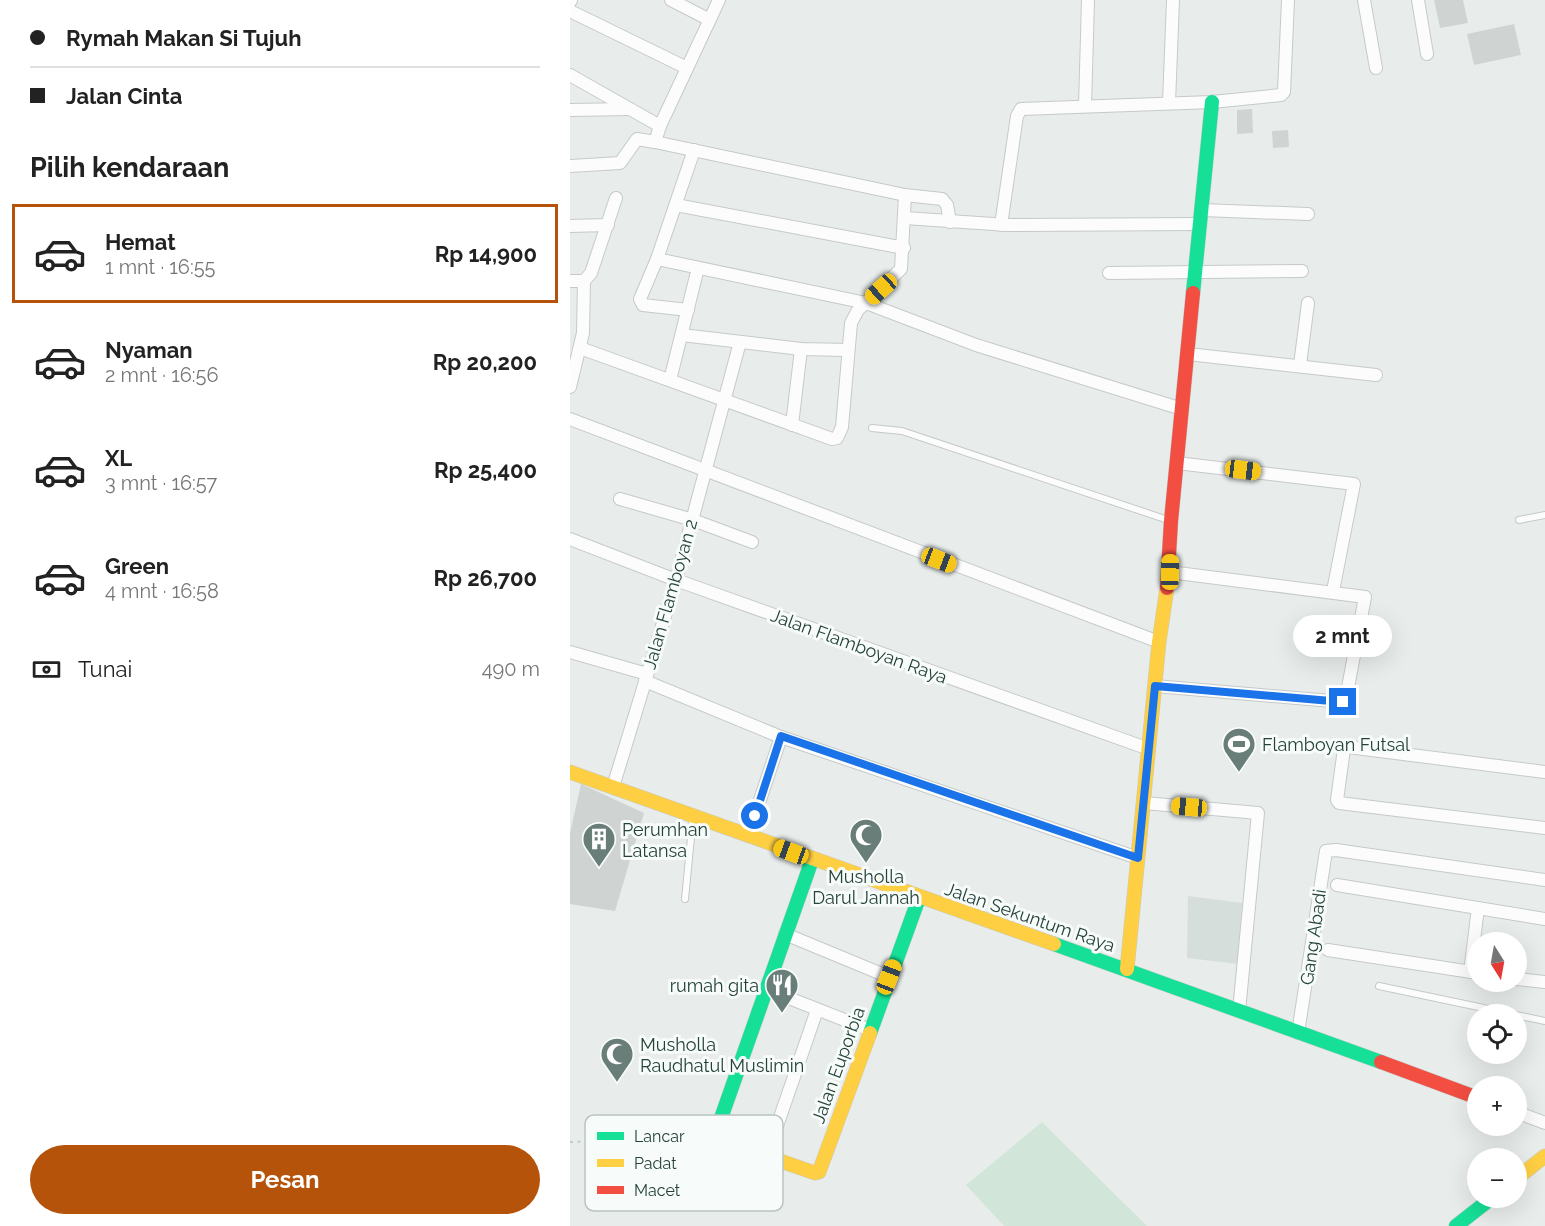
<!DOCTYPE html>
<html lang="id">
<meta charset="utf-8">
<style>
body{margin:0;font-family:Raleway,sans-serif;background:#f6f6f6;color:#222;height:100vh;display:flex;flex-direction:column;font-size:22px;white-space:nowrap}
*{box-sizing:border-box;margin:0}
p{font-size:20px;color:#767676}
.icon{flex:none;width:33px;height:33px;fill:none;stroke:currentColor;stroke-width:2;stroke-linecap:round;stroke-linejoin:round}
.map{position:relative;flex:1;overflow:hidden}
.drawer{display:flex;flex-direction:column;background:#fff;width:570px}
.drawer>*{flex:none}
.hud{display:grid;align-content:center;height:132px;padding:0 30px;background:#fff}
.needle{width:39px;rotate:169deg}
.buttons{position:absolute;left:897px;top:932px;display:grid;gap:12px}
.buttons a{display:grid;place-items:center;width:60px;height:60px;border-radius:50%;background:#fff;box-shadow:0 6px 24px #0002;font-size:30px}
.end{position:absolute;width:27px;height:27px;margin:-14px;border:8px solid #1a73e8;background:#fff;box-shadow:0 0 0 3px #fff}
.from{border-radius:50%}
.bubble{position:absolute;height:42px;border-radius:21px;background:#fff;box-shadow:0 6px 24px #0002;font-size:20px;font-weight:700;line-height:42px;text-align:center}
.car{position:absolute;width:18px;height:36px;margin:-18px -9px;border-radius:8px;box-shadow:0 0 4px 2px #0007;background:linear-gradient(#f5c518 24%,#345 0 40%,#f5c518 0 76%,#345 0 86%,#f5c518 0)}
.hud b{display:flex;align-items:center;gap:21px;height:57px;font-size:22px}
.hud b+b{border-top:2px solid #e0e0e0}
.hud i{width:15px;height:15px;background:#222}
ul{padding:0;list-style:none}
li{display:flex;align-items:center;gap:18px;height:99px;margin:0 12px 9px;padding:0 18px;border:3px solid transparent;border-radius:0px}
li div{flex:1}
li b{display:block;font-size:22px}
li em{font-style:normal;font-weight:700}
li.current{border-color:#b45309}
li>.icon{width:54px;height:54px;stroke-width:1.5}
h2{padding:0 30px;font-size:27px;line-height:72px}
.pay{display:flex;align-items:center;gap:15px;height:66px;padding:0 30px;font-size:22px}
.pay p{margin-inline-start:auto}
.action{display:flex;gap:12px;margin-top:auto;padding:12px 30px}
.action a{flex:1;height:69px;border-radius:36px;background:#b45309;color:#fff;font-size:24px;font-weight:700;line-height:69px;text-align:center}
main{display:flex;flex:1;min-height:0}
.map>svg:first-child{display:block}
.built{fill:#d6dedb}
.green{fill:#d1e6d8}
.building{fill:#cfd4d2}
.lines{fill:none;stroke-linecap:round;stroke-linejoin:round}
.lane-casing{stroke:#c5cac8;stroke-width:8}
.street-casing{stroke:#c5cac8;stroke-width:14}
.fast-casing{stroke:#c3cbc8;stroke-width:15}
.slow-casing{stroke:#c3cbc8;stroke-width:15}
.jam-casing{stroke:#c3cbc8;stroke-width:15}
.path{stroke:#c3ccca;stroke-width:2;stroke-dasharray:3 4.5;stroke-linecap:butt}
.lane{stroke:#fcfcfc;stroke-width:6}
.street{stroke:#fcfcfc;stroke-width:12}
.fast{stroke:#16e098;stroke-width:14}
.slow{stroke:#ffcf43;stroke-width:14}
.jam{stroke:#f24e42;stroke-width:14}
.route{stroke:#1a73e8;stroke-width:8}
.labels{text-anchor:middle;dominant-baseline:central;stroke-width:6;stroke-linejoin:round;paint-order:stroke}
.street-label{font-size:18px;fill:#24423a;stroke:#f7fbf9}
.poi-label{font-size:18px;fill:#24423a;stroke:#f7fbf9;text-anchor:start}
.key{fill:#f7fbf9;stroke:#b8c4c0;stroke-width:1.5}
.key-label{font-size:16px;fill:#24423a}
</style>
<main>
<section class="drawer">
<div class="hud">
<b><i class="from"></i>Rymah Makan Si Tujuh</b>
<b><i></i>Jalan Cinta</b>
</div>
<h2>Pilih kendaraan</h2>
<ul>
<li class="current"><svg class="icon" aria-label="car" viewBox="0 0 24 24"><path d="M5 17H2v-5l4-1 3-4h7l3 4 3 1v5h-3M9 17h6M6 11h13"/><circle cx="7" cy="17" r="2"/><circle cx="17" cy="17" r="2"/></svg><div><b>Hemat</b><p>1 mnt · 16:55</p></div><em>Rp 14,900</em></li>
<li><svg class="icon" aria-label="car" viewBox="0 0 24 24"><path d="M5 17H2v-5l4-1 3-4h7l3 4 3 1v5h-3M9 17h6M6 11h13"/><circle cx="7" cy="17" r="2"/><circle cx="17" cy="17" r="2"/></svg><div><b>Nyaman</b><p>2 mnt · 16:56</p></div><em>Rp 20,200</em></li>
<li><svg class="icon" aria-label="car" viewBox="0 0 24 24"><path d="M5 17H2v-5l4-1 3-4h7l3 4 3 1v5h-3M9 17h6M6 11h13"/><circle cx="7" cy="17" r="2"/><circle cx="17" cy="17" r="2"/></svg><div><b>XL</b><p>3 mnt · 16:57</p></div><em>Rp 25,400</em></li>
<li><svg class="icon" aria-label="car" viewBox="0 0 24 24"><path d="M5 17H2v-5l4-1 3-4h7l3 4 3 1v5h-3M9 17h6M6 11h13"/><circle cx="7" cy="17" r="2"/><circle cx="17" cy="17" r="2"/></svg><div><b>Green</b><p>4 mnt · 16:58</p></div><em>Rp 26,700</em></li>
</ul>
<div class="pay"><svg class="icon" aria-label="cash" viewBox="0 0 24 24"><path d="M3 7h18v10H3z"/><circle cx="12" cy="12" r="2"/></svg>Tunai<p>490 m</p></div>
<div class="action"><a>Pesan</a></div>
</section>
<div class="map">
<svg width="975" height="1226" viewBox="0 0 975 1226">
<rect width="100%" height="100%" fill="#e8edeb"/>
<polygon class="built" points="618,896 672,903 668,964 617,958"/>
<polygon class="green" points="472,1122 577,1226 434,1226 396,1185"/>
<g class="building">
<polygon points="864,0 893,0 898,23 870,28"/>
<polygon points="944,24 951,55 904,65 897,34"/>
<polygon points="682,109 683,133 667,134 667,110"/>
<polygon points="718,130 719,147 703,148 702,131"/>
<polygon points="11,784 74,813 45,911 0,904 0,833"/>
</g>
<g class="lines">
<g class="lane-casing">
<g id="lane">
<polyline points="302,428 332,431 601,521"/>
<polyline points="949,520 975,515"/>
<polyline points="115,899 123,817"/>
<polyline points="809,986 942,1014"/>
<polyline points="946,1015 975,1021"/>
</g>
</g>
<g class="street-casing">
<g id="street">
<polyline points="101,0 138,19"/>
<polyline points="794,0 806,68"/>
<polyline points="848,0 857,54"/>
<polyline points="0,2 1,0"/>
<polyline points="0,11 117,68"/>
<polyline points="0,75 90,126"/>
<polyline points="599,103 603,0"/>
<polyline points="515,106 518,0"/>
<polyline points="0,110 60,109"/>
<polyline points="85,142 335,195 372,199 377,205 380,222"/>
<polyline points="0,166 50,163 67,139 85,142 90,126 149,0"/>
<polyline points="106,205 334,248"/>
<polyline points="632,210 738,214"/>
<polyline points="335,218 438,225 630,224"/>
<polyline points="431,225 447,116 451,109 642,102 711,95 714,92 718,0"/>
<polyline points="0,226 38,225"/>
<polyline points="87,259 296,303 406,345 612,409"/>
<polyline points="539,273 732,271"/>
<polyline points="0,281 14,281 21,273 46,198"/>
<polyline points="118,310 73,305 70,299 87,259 124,150"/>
<polyline points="112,335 231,349 278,350"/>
<polyline points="10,348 262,439 267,438 272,427 281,323 288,310 331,269 335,195"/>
<polyline points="618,354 806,375"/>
<polyline points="730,365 738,303"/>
<polyline points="100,380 128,268"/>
<polyline points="0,387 13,333 14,281"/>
<polyline points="0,419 589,642"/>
<polyline points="222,425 231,349"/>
<polyline points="607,463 784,484 763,591"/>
<polyline points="50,499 123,520 182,542"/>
<polyline points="0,539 106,580 579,749"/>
<polyline points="0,652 77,674"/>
<polyline points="75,681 211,737 568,858"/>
<polyline points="585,686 773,702 776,698 795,597 600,572"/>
<polyline points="975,772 778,747 774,749 767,800 769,803 975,828"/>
<polyline points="43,787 106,580 170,342"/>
<polyline points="574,803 688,813 669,1011"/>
<polyline points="178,836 211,737"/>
<polyline points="767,885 975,919"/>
<polyline points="215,934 319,977"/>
<polyline points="758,950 908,973"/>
<polyline points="900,972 908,908"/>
<polyline points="946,979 975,982"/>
<polyline points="196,989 300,1030"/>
<polyline points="728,1033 756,851 766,850 975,880"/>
<polyline points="946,1112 975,1123"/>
<polyline points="197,1155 247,1010"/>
</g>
</g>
<g class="fast-casing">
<g id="fast">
<polyline points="623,293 642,102"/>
<polyline points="484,944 811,1062"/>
<polyline points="300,1033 349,898"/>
<polyline points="150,1140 144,1138 242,860"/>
<polyline points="886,1226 923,1197"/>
</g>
</g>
<g class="slow-casing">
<g id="slow">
<polyline points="0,772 484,944"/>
<polyline points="557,969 589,642 597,588"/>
<polyline points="150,1140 245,1173 249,1172 300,1033"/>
<polyline points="946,1179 975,1156"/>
</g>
</g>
<g class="jam-casing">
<g id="jam">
<polyline points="597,588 601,521 623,293"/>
<polyline points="811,1062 908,1098"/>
</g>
</g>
<polyline class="path" points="0,1142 132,1138"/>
<use href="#lane" class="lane"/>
<use href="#street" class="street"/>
<use href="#fast" class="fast"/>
<use href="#slow" class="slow"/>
<use href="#jam" class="jam"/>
</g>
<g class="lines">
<polyline class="route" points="185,816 211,736 568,858 585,686 773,702"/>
</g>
<defs>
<g id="stadium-pin" transform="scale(1.725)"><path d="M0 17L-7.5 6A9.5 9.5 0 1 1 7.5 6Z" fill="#697e78" stroke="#f7fbf9"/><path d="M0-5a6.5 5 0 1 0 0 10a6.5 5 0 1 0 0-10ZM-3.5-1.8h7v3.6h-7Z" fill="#fff"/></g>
<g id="mosque-pin" transform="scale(1.725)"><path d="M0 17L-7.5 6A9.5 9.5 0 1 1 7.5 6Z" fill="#697e78" stroke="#f7fbf9"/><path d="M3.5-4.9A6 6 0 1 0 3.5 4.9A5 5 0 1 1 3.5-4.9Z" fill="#fff"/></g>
<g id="building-pin" transform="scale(1.725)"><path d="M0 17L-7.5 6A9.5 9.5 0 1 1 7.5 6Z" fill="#697e78" stroke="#f7fbf9"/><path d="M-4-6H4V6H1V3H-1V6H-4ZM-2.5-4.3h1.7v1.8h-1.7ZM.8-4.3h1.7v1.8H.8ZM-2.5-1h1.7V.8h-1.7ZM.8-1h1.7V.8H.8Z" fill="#fff"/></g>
<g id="restaurant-pin" transform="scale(1.725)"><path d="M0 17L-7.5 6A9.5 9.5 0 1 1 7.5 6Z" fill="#697e78" stroke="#f7fbf9"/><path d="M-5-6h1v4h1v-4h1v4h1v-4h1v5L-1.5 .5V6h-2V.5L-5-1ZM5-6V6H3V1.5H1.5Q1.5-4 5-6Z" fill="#fff"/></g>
</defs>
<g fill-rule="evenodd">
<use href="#stadium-pin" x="669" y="744"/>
<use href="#mosque-pin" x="296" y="835"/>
<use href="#building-pin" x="29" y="839"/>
<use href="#restaurant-pin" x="212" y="985"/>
<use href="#mosque-pin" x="47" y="1054"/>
</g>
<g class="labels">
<g class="street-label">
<text transform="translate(100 594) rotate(-74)">Jalan Flamboyan 2</text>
<text transform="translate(289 646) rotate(20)">Jalan Flamboyan Raya</text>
<text transform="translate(460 917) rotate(19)">Jalan Sekuntum Raya</text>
<text transform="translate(743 937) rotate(-82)">Gang Abadi</text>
<text transform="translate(268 1065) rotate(-70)">Jalan Euporbia</text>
</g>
<g class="poi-label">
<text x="692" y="744">Flamboyan Futsal</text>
<text x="52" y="829">Perumhan<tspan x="52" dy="21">Latansa</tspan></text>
<text x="296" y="876" text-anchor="middle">Musholla<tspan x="296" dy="21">Darul Jannah</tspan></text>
<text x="189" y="985" text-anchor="end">rumah gita</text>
<text x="70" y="1044">Musholla<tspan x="70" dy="21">Raudhatul Muslimin</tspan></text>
</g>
</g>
<rect x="15" y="1115" width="198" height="96" rx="9" class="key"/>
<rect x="27" y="1132" width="27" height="8" fill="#16e098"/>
<rect x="27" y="1159" width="27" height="8" fill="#ffcf43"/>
<rect x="27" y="1186" width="27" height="8" fill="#f24e42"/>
<g class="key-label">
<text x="64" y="1142">Lancar</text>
<text x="64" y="1169">Padat</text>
<text x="64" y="1196">Macet</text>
</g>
</svg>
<div class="buttons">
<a><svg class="needle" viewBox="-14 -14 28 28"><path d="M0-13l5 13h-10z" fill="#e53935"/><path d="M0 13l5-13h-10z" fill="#767676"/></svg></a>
<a><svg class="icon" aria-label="locate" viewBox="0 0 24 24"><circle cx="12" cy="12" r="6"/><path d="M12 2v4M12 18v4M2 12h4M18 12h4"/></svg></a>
<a>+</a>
<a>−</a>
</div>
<i class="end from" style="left:185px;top:816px"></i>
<i class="end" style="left:773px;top:702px"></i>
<div class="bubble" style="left:723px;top:615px;width:99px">2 mnt</div>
<i class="car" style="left:311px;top:289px;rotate:228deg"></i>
<i class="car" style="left:673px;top:470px;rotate:97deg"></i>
<i class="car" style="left:369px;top:560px;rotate:111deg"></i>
<i class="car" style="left:600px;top:572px;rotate:1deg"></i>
<i class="car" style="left:619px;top:807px;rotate:275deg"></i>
<i class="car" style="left:221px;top:852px;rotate:290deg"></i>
<i class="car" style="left:319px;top:977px;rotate:21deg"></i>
</div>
</main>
